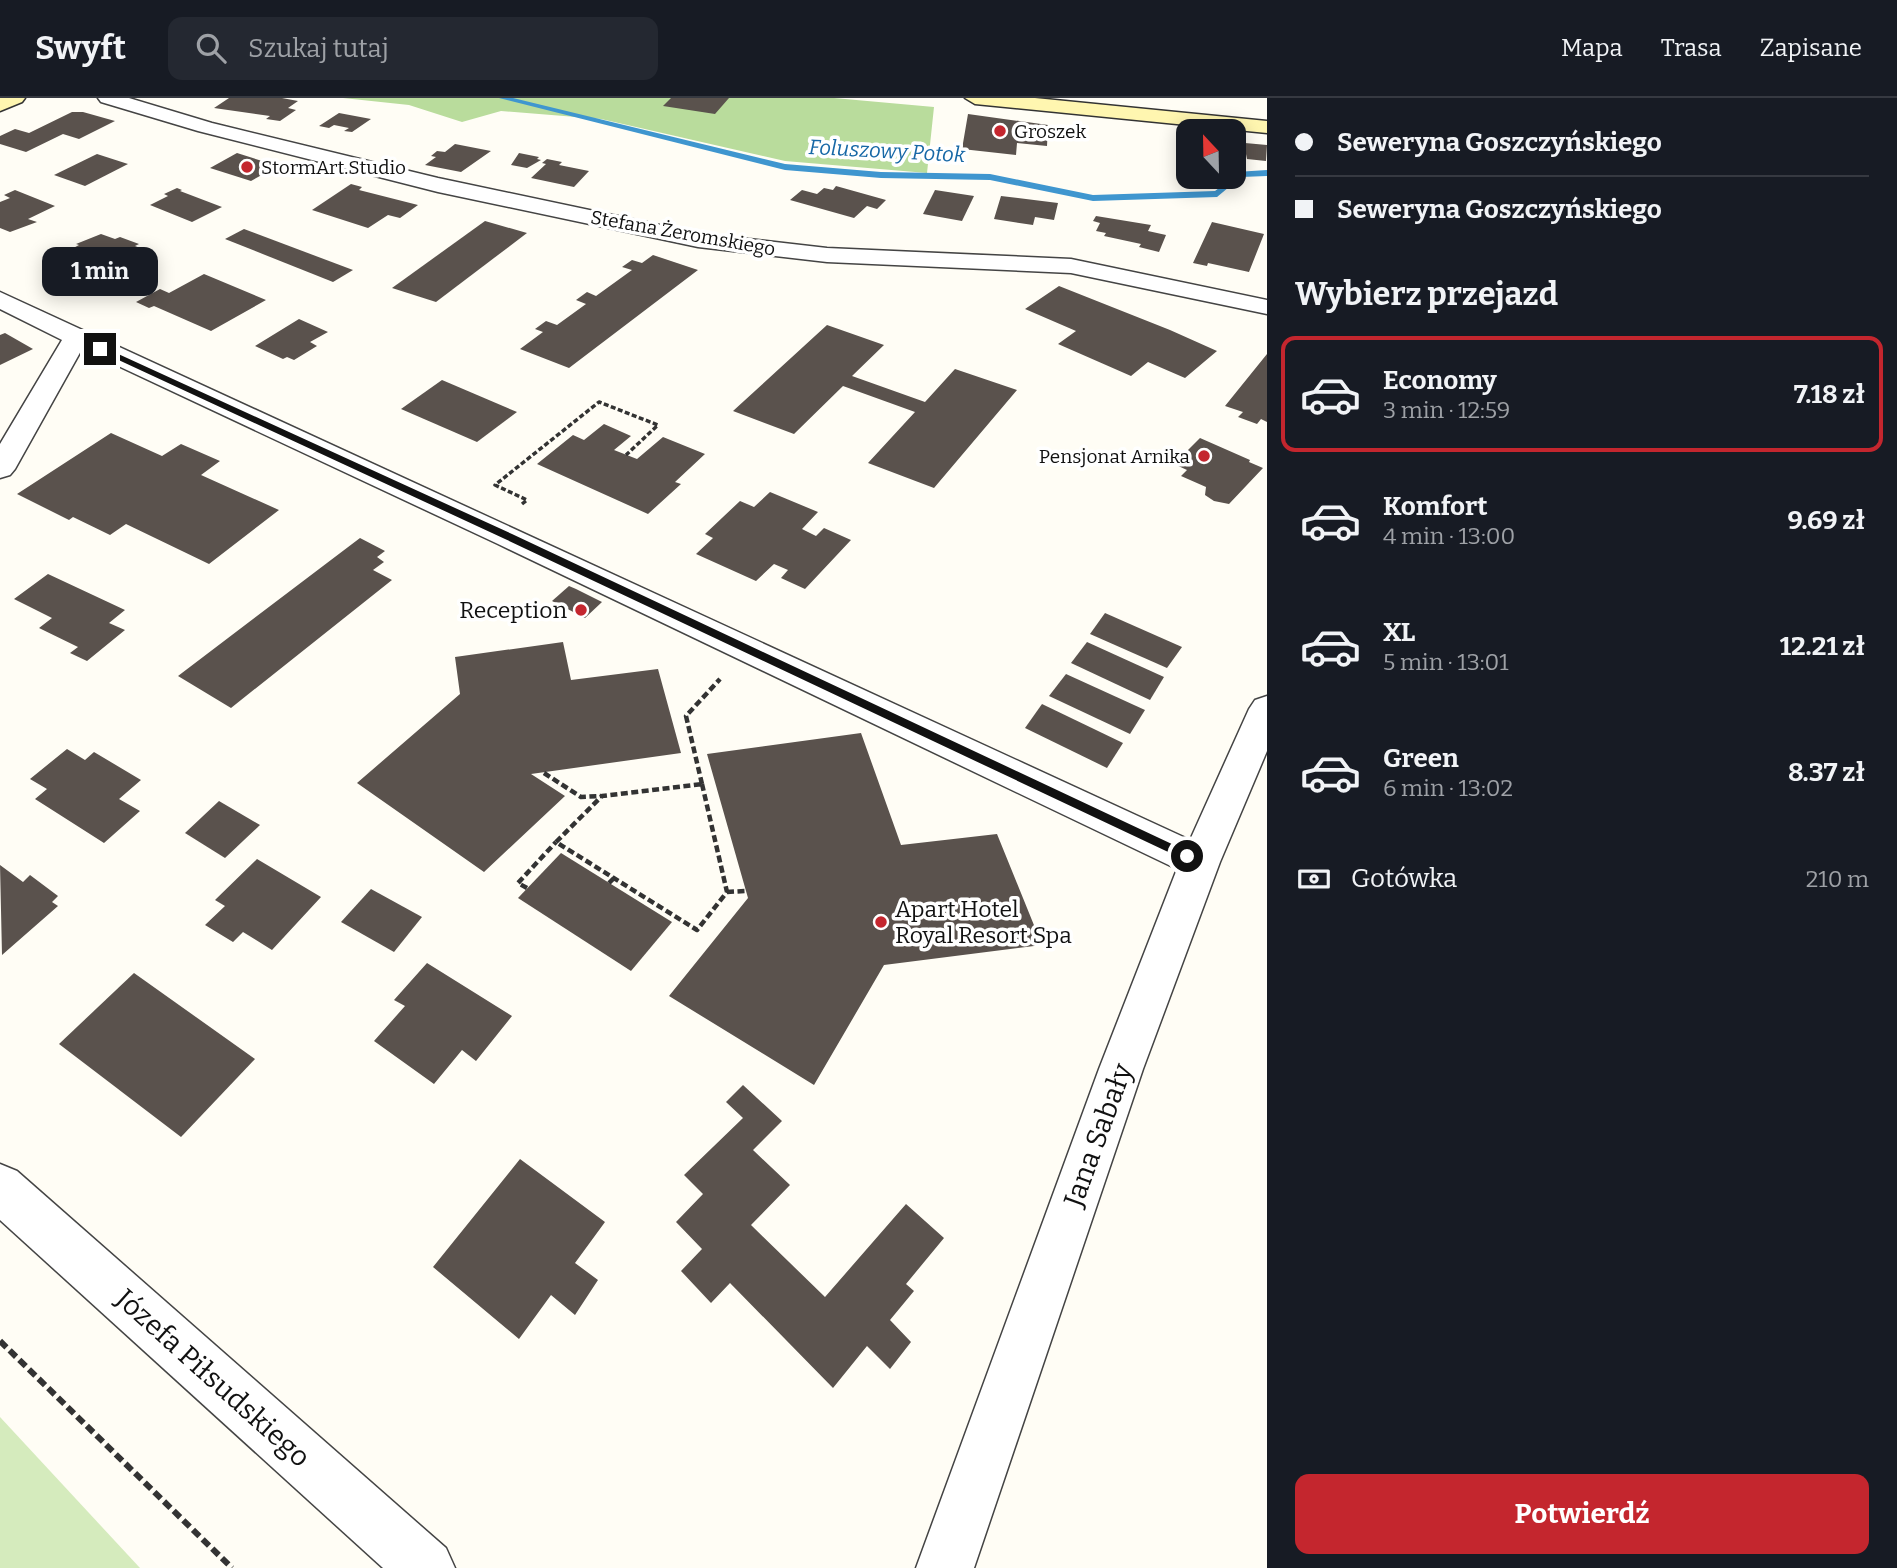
<!DOCTYPE html>
<html lang="pl">
<meta charset="utf-8">
<style>
body{margin:0;font-family:Bitter,serif;background:#242831;color:#f1f3f6;height:100vh;display:flex;flex-direction:column;font-size:26px;white-space:nowrap}
*{box-sizing:border-box;margin:0}
p{font-size:23px;color:#9ea1a6}
.icon{flex:none;width:38px;height:38px;fill:none;stroke:currentColor;stroke-width:2;stroke-linecap:round;stroke-linejoin:round}
.map{position:relative;flex:1;overflow:hidden}
.details{display:flex;flex-direction:column;background:#171b24;width:630px}
.details>*{flex:none}
.hud{display:grid;align-content:center;height:154px;padding:0 28px;background:#171b24}
.needle{width:46px;rotate:338deg}
.controls{position:absolute;left:1176px;top:21px;display:grid;gap:14px}
.controls a{display:grid;place-items:center;width:70px;height:70px;border-radius:14px;background:#171b24;box-shadow:0 4px 18px #0003;font-size:35px}
.end{position:absolute;width:32px;height:32px;margin:-16px;border:9px solid #111;background:#fff;box-shadow:0 0 0 4px #fff}
.from{border-radius:50%}
.bubble{position:absolute;height:49px;border-radius:14px;background:#171b24;box-shadow:0 4px 18px #0003;font-size:23px;font-weight:700;line-height:49px;text-align:center}
.hud b{display:flex;align-items:center;gap:24px;height:66px;font-size:26px}
.hud b+b{border-top:2px solid #363941}
.hud i{width:18px;height:18px;background:#f1f3f6}
ul{padding:0;list-style:none}
li{display:flex;align-items:center;gap:21px;height:116px;margin:0 14px 10px;padding:0 14px;border:4px solid transparent;border-radius:14px}
li div{flex:1}
li b{display:block;font-size:26px}
li em{font-style:normal;font-weight:700}
li.selected{border-color:#c4262e}
li>.icon{width:63px;height:63px;stroke-width:1.5}
h2{padding:0 28px;font-size:32px;line-height:84px}
.pay{display:flex;align-items:center;gap:18px;height:77px;padding:0 28px;font-size:26px}
.pay p{margin-inline-start:auto}
.cta{display:flex;gap:14px;margin-top:auto;padding:14px 28px}
.cta a{flex:1;height:80px;border-radius:14px;background:#c4262e;color:#fff;font-size:28px;font-weight:700;line-height:80px;text-align:center}
header{display:flex;align-items:center;gap:42px;box-sizing:border-box;height:98px;padding:0 35px;background:#171b24;border-bottom:2px solid #363941}
header strong{font-size:33px}
nav{display:flex;gap:38px;margin-inline-start:auto;font-size:24px}
.search{width:490px;height:63px;background:#242831;display:flex;align-items:center;gap:18px;box-sizing:border-box;padding:0 24px;border-radius:14px;color:#9ea1a6;font-size:26px}
main{display:flex;flex:1;min-height:0}
.map>svg:first-child{display:block}
.green{fill:#d5ebbd}
.forest{fill:#b9dc9c}
.lines{fill:none;stroke-linecap:round;stroke-linejoin:round}
.stream{fill:#3f96cf;fill-rule:evenodd}
.building{fill:#5a524d}
.street-casing{stroke:#444;stroke-width:3}
.secondary-casing{stroke:#333;stroke-width:3}
.path-far2{stroke:#333;stroke-width:3.5;stroke-dasharray:5 2.5;stroke-linecap:butt}
.path-far1{stroke:#333;stroke-width:4.5;stroke-dasharray:7 3.5;stroke-linecap:butt}
.path{stroke:#333;stroke-width:6;stroke-dasharray:9 4.5;stroke-linecap:butt}
.street{fill:#fff;fill-rule:evenodd}
.secondary{fill:#fff6b0;fill-rule:evenodd}
.route{fill:#111}
.poi-dot{fill:#c4262e;stroke:#fff;stroke-width:2.5}
.labels{text-anchor:middle;dominant-baseline:central;stroke-width:7;stroke-linejoin:round;paint-order:stroke}
.far-poi-label{font-size:19px;fill:#111;stroke:#fff;text-anchor:start}
.far-street-label{font-size:19px;fill:#111;stroke:#fff}
.far-water-label{font-size:21px;font-style:italic;fill:#1768a6;stroke:#fff}
.poi-label{font-size:23px;fill:#111;stroke:#fff;text-anchor:end}
.near-street-label{font-size:28px;fill:#111;stroke:#fff}
</style>
<header>
<strong>Swyft</strong>
<div class="search"><svg class="icon" aria-label="search" viewBox="0 0 24 24"><circle cx="10" cy="10" r="6"/><path d="M15 15l6 6"/></svg>Szukaj tutaj</div>
<nav><a>Mapa</a><a>Trasa</a><a>Zapisane</a></nav>
</header>
<main>
<div class="map">
<svg width="1267" height="1470" viewBox="0 0 1267 1470">
<rect width="100%" height="100%" fill="#fffdf5"/>
<polygon class="green" points="0,1319 140,1470 0,1470"/>
<polygon class="forest" points="343,0 834,0 934,9 927,75 785,63 601,21 501,13 462,24 409,7"/>
<g class="lines">
<polygon class="stream" points="499,0 513,0 785,66 881,74 990,76 1093,97 1215,93 1234,79 1236,74 1267,72 1267,78 1241,79 1217,99 1093,103 990,82 881,80 785,72"/>
</g>
<g class="building">
<polygon points="229,0 282,0 298,3 288,10 296,12 280,23 266,21 270,18 214,10"/>
<polygon points="671,0 729,0 715,16 663,8"/>
<polygon points="72,14 83,14 115,23 79,41 63,36 26,54 0,46 0,38 15,31 29,35"/>
<polygon points="339,15 371,21 352,34 344,33 349,30 334,27 329,30 319,28"/>
<polygon points="968,16 1048,27 1047,48 1017,45 1016,57 962,51"/>
<polygon points="1234,44 1267,47 1266,63 1247,61 1245,51 1234,50"/>
<polygon points="455,46 491,53 461,74 425,67 436,59 431,58 437,53 445,54"/>
<polygon points="237,55 278,68 251,83 210,70"/>
<polygon points="519,55 539,59 537,61 541,62 527,70 511,67"/>
<polygon points="97,56 128,66 85,88 54,77"/>
<polygon points="547,61 562,64 559,67 589,73 574,89 531,80 546,66 542,65"/>
<polygon points="351,86 362,89 359,92 418,107 400,120 388,117 368,130 312,112"/>
<polygon points="836,88 886,102 877,111 867,108 854,120 790,102 802,92 817,96 824,90 833,92"/>
<polygon points="177,90 182,92 180,93 222,109 192,124 150,107 168,98 164,96"/>
<polygon points="15,92 55,108 28,121 37,124 10,134 0,130 0,104 10,100 4,97"/>
<polygon points="935,92 974,98 962,123 923,116"/>
<polygon points="1001,98 1058,105 1054,122 1035,119 1033,127 994,121"/>
<polygon points="1096,118 1151,127 1148,133 1166,137 1159,154 1139,149 1141,146 1104,138 1106,135 1096,133 1100,125 1093,123"/>
<polygon points="485,123 527,135 436,204 392,190"/>
<polygon points="1212,124 1264,136 1249,174 1208,165 1207,168 1193,165"/>
<polygon points="244,131 353,172 333,184 225,141"/>
<polygon points="101,136 115,141 120,139 139,146 135,148 150,154 136,162 139,163 113,175 64,155 79,147 76,146"/>
<polygon points="653,157 698,172 569,270 520,251 543,234 535,231 546,223 557,227 586,206 576,202 587,194 596,198 632,172 622,169 632,162 642,165"/>
<polygon points="204,176 266,202 211,233 154,208 149,210 136,204 160,191 169,195"/>
<polygon points="1059,188 1170,232 1217,253 1185,280 1148,264 1131,278 1058,246 1076,233 1025,211"/>
<polygon points="299,221 328,234 310,244 317,248 294,262 287,259 283,261 255,248"/>
<polygon points="827,227 884,247 852,278 925,304 955,271 1017,292 934,390 868,365 915,314 843,288 794,336 733,313"/>
<polygon points="5,235 33,251 0,267 0,237"/>
<polygon points="1267,256 1267,324 1261,321 1257,326 1238,319 1243,314 1225,308"/>
<polygon points="442,282 517,314 477,344 401,311"/>
<polygon points="604,326 631,338 614,352 637,361 663,339 705,356 675,384 681,386 648,416 537,366 573,337 584,342"/>
<polygon points="111,335 162,358 181,346 220,363 201,377 279,412 209,466 126,426 110,437 73,419 69,422 17,396"/>
<polygon points="1200,340 1250,362 1249,364 1263,370 1229,406 1214,403 1205,397 1206,389 1181,378 1187,372 1174,366"/>
<polygon points="770,394 818,414 802,431 816,438 824,430 851,442 805,491 781,480 788,472 774,466 756,483 696,456 713,440 705,436 740,403 754,409"/>
<polygon points="360,440 385,453 377,459 384,464 373,472 392,482 231,610 178,578"/>
<polygon points="48,476 125,512 109,525 125,532 87,563 70,555 78,549 39,530 52,520 14,501"/>
<polygon points="569,488 576,491 602,504 585,520 552,503"/>
<polygon points="1105,515 1182,549 1167,570 1090,536"/>
<polygon points="563,544 571,582 658,571 681,655 531,676 565,698 484,774 357,685 460,596 455,559"/>
<polygon points="1087,544 1164,579 1150,602 1071,565"/>
<polygon points="1066,576 1145,612 1130,636 1049,598"/>
<polygon points="1042,606 1123,645 1107,670 1025,630"/>
<polygon points="861,635 901,747 997,736 1042,847 884,867 814,987 669,898 748,800 707,656"/>
<polygon points="67,651 85,662 94,654 141,682 119,701 140,713 104,745 35,701 47,691 30,681"/>
<polygon points="219,703 260,727 225,760 185,735"/>
<polygon points="561,755 672,824 631,873 518,800"/>
<polygon points="257,761 321,799 272,852 243,834 233,844 205,827 225,808 215,802"/>
<polygon points="0,767 23,784 30,777 58,798 52,804 58,808 2,857"/>
<polygon points="371,791 422,819 394,854 341,824"/>
<polygon points="427,865 512,918 476,963 462,952 434,986 374,943 405,908 394,902"/>
<polygon points="134,875 255,961 181,1039 59,946"/>
<polygon points="743,987 782,1023 753,1052 790,1087 751,1127 825,1199 906,1106 944,1140 906,1186 914,1193 890,1222 911,1244 890,1271 867,1248 833,1290 730,1185 711,1205 681,1173 702,1151 676,1124 703,1096 684,1077 743,1020 726,1004"/>
<polygon points="520,1061 605,1124 575,1165 598,1182 575,1217 551,1197 519,1241 433,1169"/>
</g>
<g class="lines">
<g class="street-casing">
<g id="street">
<polygon points="98,0 129,0 212,25 438,80 698,135 827,150 1071,161 1267,202 1267,216 1071,175 827,164 698,149 438,94 198,33 101,4"/>
<polygon points="0,194 1190,742 1249,611 1255,602 1267,598 1267,653 1220,764 1143,971 974,1470 916,1470 1099,971 1177,771 498,446 82,251 15,371 10,377 0,380 0,346 62,242 0,211"/>
<polygon points="0,1066 17,1073 446,1450 455,1470 383,1470 0,1122"/>
</g>
</g>
<g class="secondary-casing">
<g id="secondary">
<polygon points="0,0 25,0 22,4 0,13"/>
<polygon points="965,0 1035,0 1267,23 1267,35 975,6"/>
</g>
</g>
<polyline class="path-far2" points="522,406 527,402 495,387 599,304 658,327 626,357"/>
<g class="path-far1">
<polyline points="544,675 581,699 601,698"/>
<polygon points="702,686 727,794 697,832 556,744 602,698"/>
<polyline points="702,686 686,618 720,581"/>
<polyline points="609,785 614,780"/>
<polyline points="527,790 518,785 556,744"/>
<polyline points="727,794 745,793"/>
</g>
<polyline class="path" points="0,1243 232,1470"/>
<use href="#street" class="street"/>
<use href="#secondary" class="secondary"/>
</g>
<polygon class="route" points="97,249 103,249 512,436 1191,755 1193,758 1187,763 1183,761 505,441 97,252"/>
<g class="poi-dot">
<circle cx="1000" cy="33" r="7"/>
<circle cx="247" cy="69" r="7"/>
<circle cx="1204" cy="358" r="7"/>
<circle cx="581" cy="512" r="7"/>
<circle cx="881" cy="824" r="7"/>
</g>
<g class="labels">
<g class="far-poi-label">
<text x="1014" y="33">Groszek</text>
<text x="261" y="69">StormArt.Studio</text>
<text x="1190" y="358" text-anchor="end">Pensjonat Arnika</text>
</g>
<g class="far-street-label">
<text transform="translate(683 135) rotate(10)">Stefana Żeromskiego</text>
</g>
<g class="far-water-label">
<text transform="translate(887 53) rotate(3)">Foluszowy Potok</text>
</g>
<g class="poi-label">
<text x="567" y="512">Reception</text>
<text x="895" y="811" text-anchor="start">Apart Hotel<tspan x="895" dy="26">Royal Resort Spa</tspan></text>
</g>
<g class="near-street-label">
<text transform="translate(1098 1037) rotate(-70)">Jana Sabały</text>
<text transform="translate(213 1280) rotate(42)">Józefa Piłsudskiego</text>
</g>
</g>
</svg>
<div class="controls">
<a><svg class="needle" viewBox="-14 -14 28 28"><path d="M0-13l5 13h-10z" fill="#e53935"/><path d="M0 13l5-13h-10z" fill="#9ea1a6"/></svg></a>
</div>
<i class="end from" style="left:1187px;top:758px"></i>
<i class="end" style="left:100px;top:251px"></i>
<div class="bubble" style="left:42px;top:149px;width:116px">1 min</div>
</div>
<section class="details">
<div class="hud">
<b><i class="from"></i>Seweryna Goszczyńskiego</b>
<b><i></i>Seweryna Goszczyńskiego</b>
</div>
<h2>Wybierz przejazd</h2>
<ul>
<li class="selected"><svg class="icon" aria-label="car" viewBox="0 0 24 24"><path d="M5 17H2v-5l4-1 3-4h7l3 4 3 1v5h-3M9 17h6M6 11h13"/><circle cx="7" cy="17" r="2"/><circle cx="17" cy="17" r="2"/></svg><div><b>Economy</b><p>3 min · 12:59</p></div><em>7.18 zł</em></li>
<li><svg class="icon" aria-label="car" viewBox="0 0 24 24"><path d="M5 17H2v-5l4-1 3-4h7l3 4 3 1v5h-3M9 17h6M6 11h13"/><circle cx="7" cy="17" r="2"/><circle cx="17" cy="17" r="2"/></svg><div><b>Komfort</b><p>4 min · 13:00</p></div><em>9.69 zł</em></li>
<li><svg class="icon" aria-label="car" viewBox="0 0 24 24"><path d="M5 17H2v-5l4-1 3-4h7l3 4 3 1v5h-3M9 17h6M6 11h13"/><circle cx="7" cy="17" r="2"/><circle cx="17" cy="17" r="2"/></svg><div><b>XL</b><p>5 min · 13:01</p></div><em>12.21 zł</em></li>
<li><svg class="icon" aria-label="car" viewBox="0 0 24 24"><path d="M5 17H2v-5l4-1 3-4h7l3 4 3 1v5h-3M9 17h6M6 11h13"/><circle cx="7" cy="17" r="2"/><circle cx="17" cy="17" r="2"/></svg><div><b>Green</b><p>6 min · 13:02</p></div><em>8.37 zł</em></li>
</ul>
<div class="pay"><svg class="icon" aria-label="cash" viewBox="0 0 24 24"><path d="M3 7h18v10H3z"/><circle cx="12" cy="12" r="2"/></svg>Gotówka<p>210 m</p></div>
<div class="cta"><a>Potwierdź</a></div>
</section>
</main>
